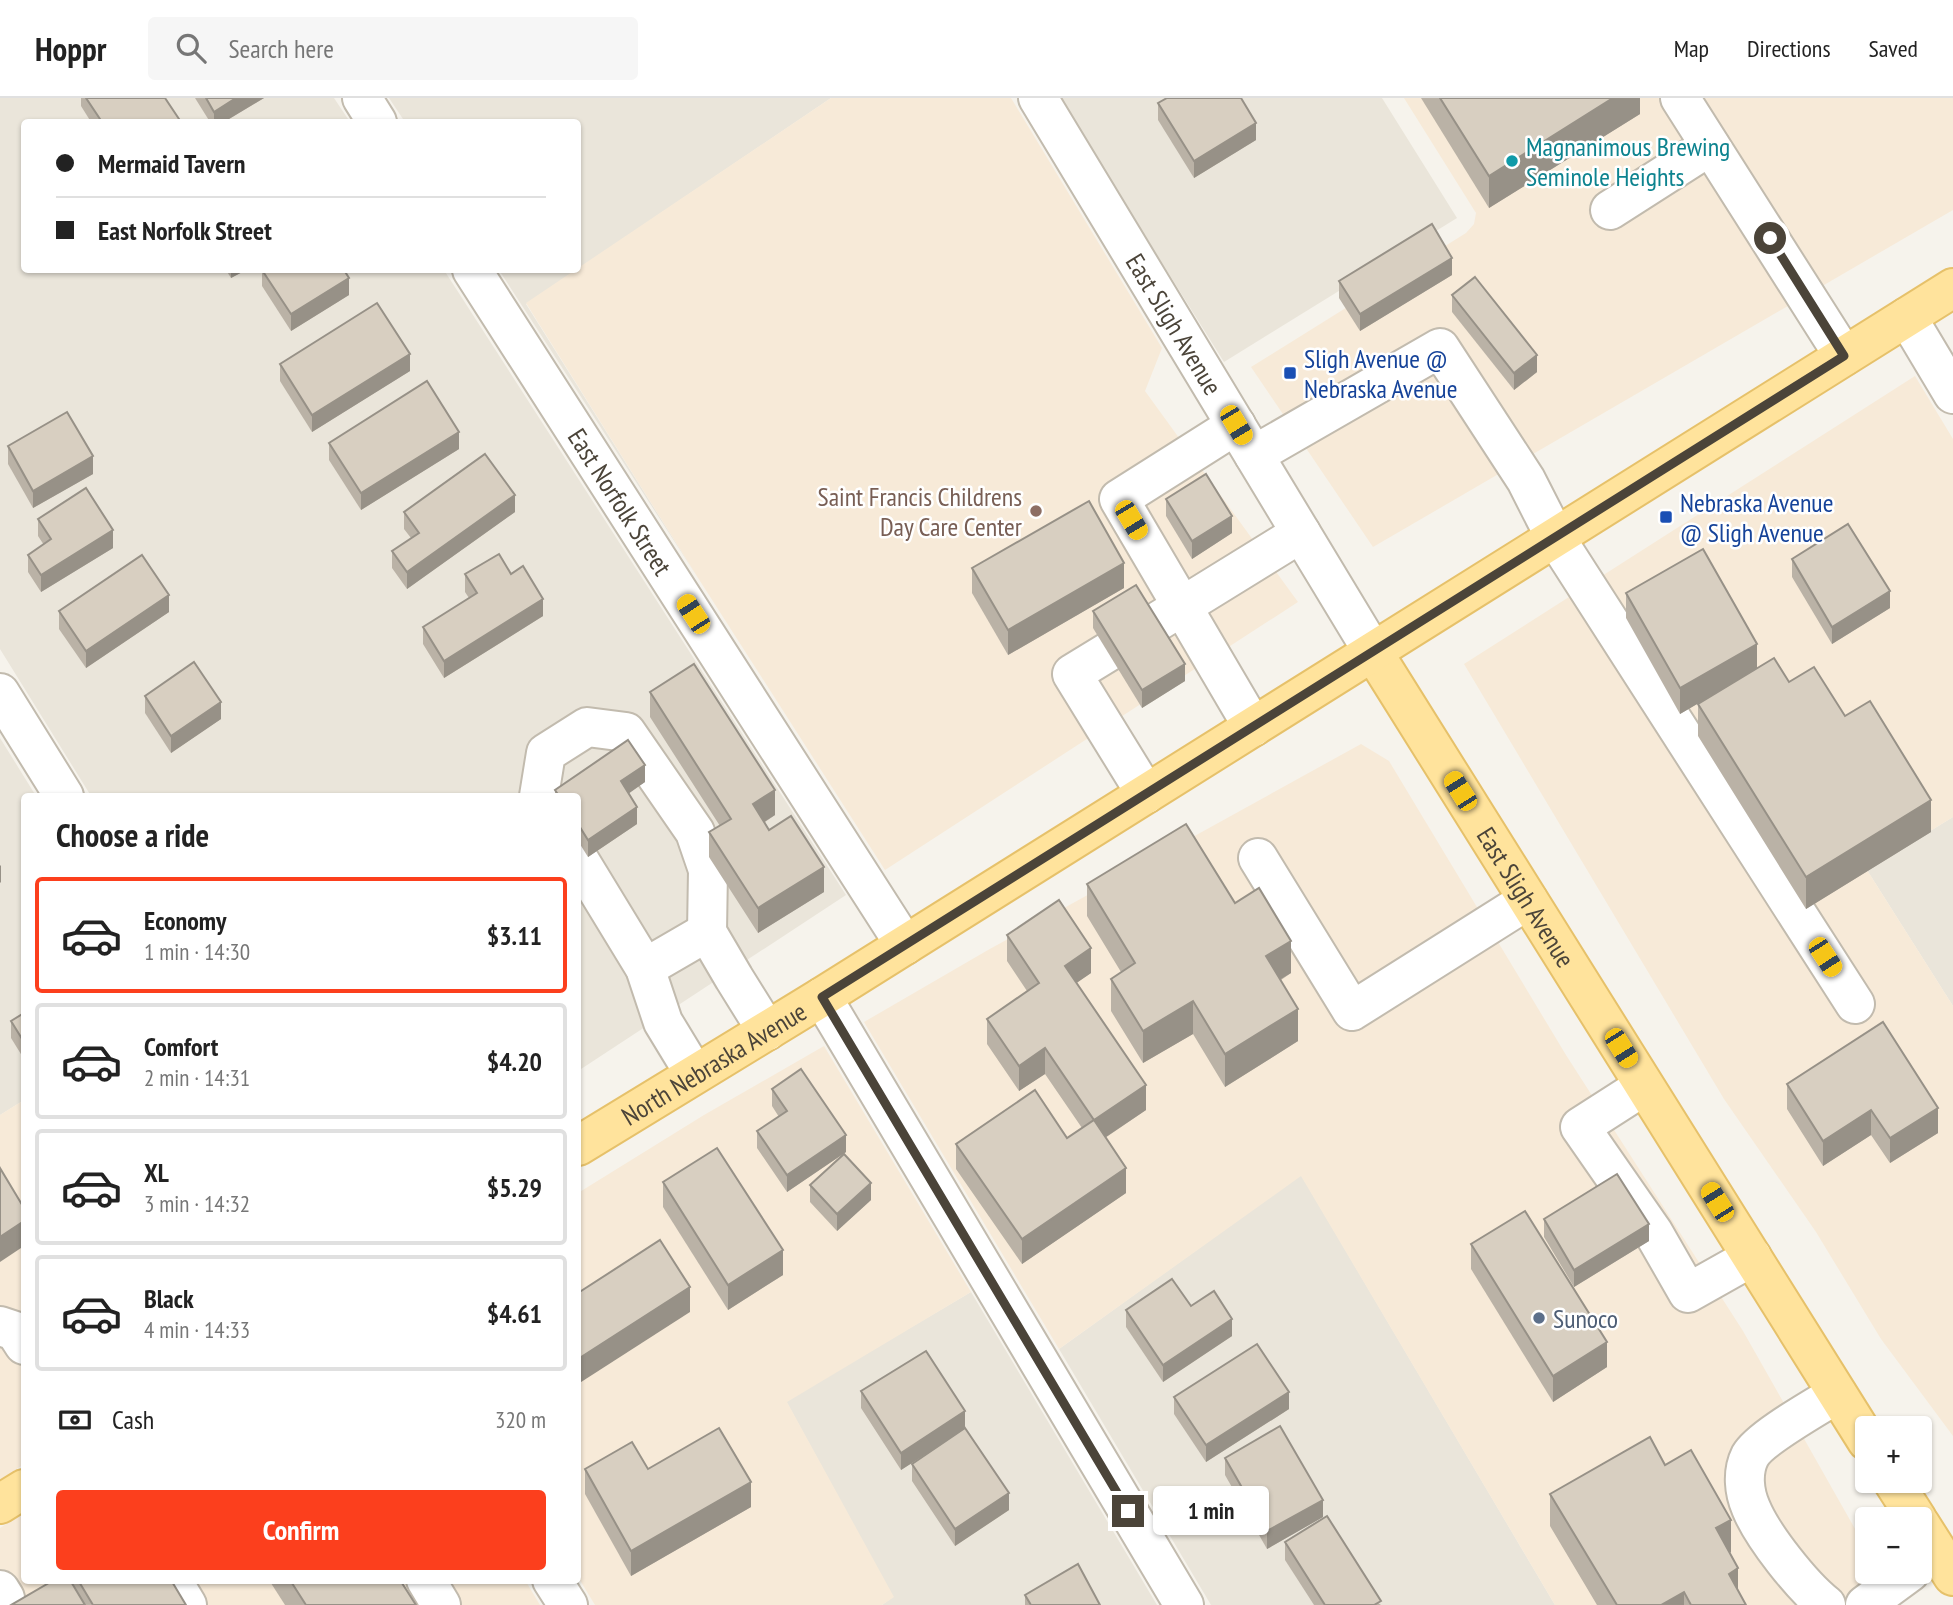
<!DOCTYPE html>
<meta charset="utf-8">
<style>
body{margin:0;font-family:"PT Sans Narrow",sans-serif;background:#f6f6f6;color:#222;height:100vh;display:flex;flex-direction:column;font-size:26px;white-space:nowrap}
*{box-sizing:border-box;margin:0}
p{font-size:23px;color:#767676}
.icon{flex:none;width:38px;height:38px;fill:none;stroke:currentColor;stroke-width:2;stroke-linecap:round;stroke-linejoin:round}
.map{position:relative;flex:1;overflow:hidden}
.drawer{position:absolute;left:21px;top:695px;width:560px;height:791px;display:flex;flex-direction:column;background:#fff;border-radius:7px;box-shadow:0 2px 5px #0004}
.drawer>*{flex:none}
.hud{position:absolute;left:21px;top:21px;width:560px;height:154px;border-radius:7px;box-shadow:0 2px 5px #0004;display:grid;align-content:center;height:154px;padding:0 35px;background:#fff}
.tools{position:absolute;left:1855px;top:1318px;display:grid;gap:14px}
.tools a{display:grid;place-items:center;width:77px;height:77px;border-radius:7px;background:#fff;box-shadow:0 2px 5px #0004;font-size:35px}
.end{position:absolute;width:32px;height:32px;margin:-16px;border:9px solid #4b4439;background:#fff;box-shadow:0 0 0 4px #fff}
.from{border-radius:50%}
.bubble{position:absolute;height:49px;border-radius:7px;background:#fff;box-shadow:0 2px 5px #0004;font-size:23px;font-weight:800;line-height:49px;text-align:center}
.car{position:absolute;width:21px;height:42px;margin:-21px -10px;border-radius:9px;box-shadow:0 0 5px 2px #0007;background:linear-gradient(#f5c518 24%,#345 0 40%,#f5c518 0 76%,#345 0 86%,#f5c518 0)}
.hud b{display:flex;align-items:center;gap:24px;height:66px;font-size:26px}
.hud b+b{border-top:2px solid #e0e0e0}
.hud i{width:18px;height:18px;background:#222}
ul{padding:0;list-style:none}
li{display:flex;align-items:center;gap:21px;height:116px;margin:0 14px 10px;padding:0 21px;border:4px solid #e0e0e0;border-radius:7px}
li div{flex:1}
li b{display:block;font-size:26px}
li em{font-style:normal;font-weight:800}
li.current{border-color:#fc3f1d}
li>.icon{width:63px;height:63px;stroke-width:1.5}
h2{padding:0 35px;font-size:32px;line-height:84px}
.pay{display:flex;align-items:center;gap:18px;height:77px;padding:0 35px;font-size:26px}
.pay p{margin-inline-start:auto}
.primary-button{display:flex;gap:14px;margin-top:auto;padding:14px 35px}
.primary-button a{flex:1;height:80px;border-radius:7px;background:#fc3f1d;color:#fff;font-size:28px;font-weight:800;line-height:80px;text-align:center}
header{display:flex;align-items:center;gap:42px;box-sizing:border-box;height:98px;padding:0 35px;background:#fff;border-bottom:2px solid #e0e0e0}
header strong{font-size:33px}
nav{display:flex;gap:38px;margin-inline-start:auto;font-size:24px}
.search{width:490px;height:63px;background:#f6f6f6;display:flex;align-items:center;gap:18px;box-sizing:border-box;padding:0 24px;border-radius:7px;color:#767676;font-size:26px}
.map>svg:first-child{display:block}
.residential{fill:#eae5da}
.commercial{fill:#f7ead8}
.lines{fill:none;stroke-linecap:round;stroke-linejoin:round}
.minor-casing{stroke:#c2bbae;stroke-width:42}
.major-casing{stroke:#e6c16a;stroke-width:42}
.minor{stroke:#fff;stroke-width:38}
.major{stroke:#ffe39c;stroke-width:38}
.wall{fill:#bab2a6}
.shaded-wall{fill:#979187}
.building{fill:#d8cfc1;stroke:#979187;stroke-width:2}
.route{stroke:#4b4439;stroke-width:9}
.culture-dot{fill:#0f9aa8;stroke:#fff;stroke-width:2.5}
.transit-dot{fill:#1a4fb4;stroke:#fff;stroke-width:2.5}
.education-dot{fill:#8d6e63;stroke:#fff;stroke-width:2.5}
.service-dot{fill:#5c6f8a;stroke:#fff;stroke-width:2.5}
.labels{text-anchor:middle;dominant-baseline:central;stroke-width:5;stroke-linejoin:round;paint-order:stroke}
.culture-label{font-size:26px;fill:#0d838f;stroke:#fff;text-anchor:start}
.street-label{font-size:26px;fill:#4b4439;stroke:#fff}
.transit-label{font-size:26px;fill:#164399;stroke:#fff;text-anchor:start}
.education-label{font-size:26px;fill:#785e54;stroke:#fff;text-anchor:end}
.service-label{font-size:26px;fill:#4e5e75;stroke:#fff;text-anchor:start}
</style>
<header>
<strong>Hoppr</strong>
<div class="search"><svg class="icon" aria-label="search" viewBox="0 0 24 24"><circle cx="10" cy="10" r="6"/><path d="M15 15l6 6"/></svg>Search here</div>
<nav><a>Map</a><a>Directions</a><a>Saved</a></nav>
</header>
<div class="map">
<svg width="1953" height="1507" viewBox="0 0 1953 1507">
<rect width="100%" height="100%" fill="#f6f3ec"/>
<g class="residential">
<polygon points="0,0 334,0 350,24 24,24 24,172 444,172 846,797 578,973 578,698 91,698 0,551"/>
<polygon points="389,0 831,0 578,171 578,24 405,24"/>
<polygon points="1059,0 1382,0 1457,120 1224,264"/>
<polygon points="499,172 576,172 526,206 700,483"/>
<polygon points="0,640 36,698 24,698 24,1002 0,1017"/>
<polygon points="1953,719 1953,908 1867,772"/>
<polygon points="1301,1077 1555,1507 1211,1507 1059,1251"/>
<polygon points="971,1194 1157,1507 882,1507 893,1499 786,1303"/>
</g>
<g class="commercial">
<polygon points="831,0 1011,0 1162,250 1145,293 1298,504 885,772 700,483 526,205"/>
<polygon points="1404,0 1953,0 1953,112 1373,449 1251,269 1466,135 1474,126 1476,115"/>
<polygon points="1915,278 1953,341 1953,719 1867,772 1953,908 1953,1338 1881,1241 1816,1134 1724,1001 1464,566"/>
<polygon points="1361,646 1389,663 1566,957 1743,1233 1867,1452 1867,1474 1871,1474 1877,1507 1555,1507 1301,1078 1059,1251 864,924 988,852"/>
<polygon points="824,948 971,1194 787,1304 894,1499 882,1507 595,1507 578,1479 578,1095 704,1017"/>
<polygon points="24,1002 24,1366 0,1382 0,1017"/>
<polygon points="24,1415 24,1482 525,1482 540,1507 0,1507 0,1430"/>
</g>
<g class="lines">
<g class="minor-casing">
<g id="minor">
<polyline points="362,0 377,24"/>
<path id="s1" d="M 1038,0 L 1373,554"/>
<polyline points="1680,0 1844,258"/>
<polyline points="1610,112 1710,48"/>
<path id="s2" d="M 472,172 L 905,847"/>
<polyline points="1907,219 1953,296"/>
<polyline points="1236,327 1119,401 1253,629"/>
<polyline points="1254,357 1440,250 1526,382 1555,439 1855,906"/>
<polyline points="1160,522 1301,435"/>
<polyline points="1108,554 1072,576 1146,696"/>
<polyline points="0,595 64,698"/>
<polyline points="539,698 546,655 587,629 626,634 695,734 708,772 707,834 734,880 767,933"/>
<polyline points="578,760 645,870 663,924 694,975"/>
<polyline points="1258,760 1352,913 1528,802"/>
<polyline points="645,870 707,834"/>
<polyline points="822,899 1184,1507"/>
<polyline points="1644,988 1580,1029 1653,1134 1688,1195 1752,1159"/>
<polyline points="0,1228 15,1233 24,1247"/>
<polyline points="172,1482 187,1507"/>
<polyline points="426,1482 441,1507"/>
<polyline points="552,1482 568,1507"/>
<polyline points="0,1492 5,1500 0,1503"/>
<path d="M 1826,1507 C 1802,1488 1763,1439 1751,1410 C 1744,1394 1742,1374 1750,1358 C 1760,1340 1818,1308 1837,1296"/>
<polyline points="1865,1507 1910,1474"/>
</g>
</g>
<g class="major-casing">
<g id="major">
<path id="s3" d="M 1373,554 L 1867,1343"/>
<path id="s4" d="M 578,1048 L 822,899 L 1953,190"/>
<polyline points="1892,1382 1917,1421"/>
<polyline points="0,1406 24,1391"/>
<polyline points="1920,1426 1953,1478"/>
</g>
</g>
<use href="#minor" class="minor"/>
<use href="#major" class="major"/>
</g>
<g class="wall">
<polygon points="81,0 165,0 181,24 91,24 81,8"/>
<polygon points="195,0 264,0 224,24 210,24"/>
<polygon points="1421,0 1640,0 1640,16 1489,110"/>
<polygon points="1158,5 1256,42 1194,80 1158,22"/>
<polygon points="226,172 246,172 231,180"/>
<polygon points="262,172 349,197 291,233 262,188"/>
<polygon points="1452,177 1360,233 1339,200 1339,183"/>
<polygon points="1452,197 1537,274 1514,292 1452,214"/>
<polygon points="280,266 410,273 312,334 280,283"/>
<polygon points="329,345 459,351 361,412 329,362"/>
<polygon points="8,348 93,376 33,410 8,366"/>
<polygon points="1166,401 1232,435 1192,461 1166,418"/>
<polygon points="404,414 515,414 407,491 392,470 392,453 411,440 404,431"/>
<polygon points="38,421 113,450 41,494 28,474 28,457 44,447 38,438"/>
<polygon points="1792,461 1890,510 1832,546 1792,479"/>
<polygon points="972,470 1124,490 1008,557 972,495"/>
<polygon points="465,476 511,476 543,518 444,580 423,546 423,529 469,500 465,494"/>
<polygon points="1626,495 1757,570 1789,584 1845,618 1931,734 1806,811 1698,638 1698,606 1726,589 1680,616 1626,520"/>
<polygon points="59,513 169,514 86,570 59,531"/>
<polygon points="1093,513 1185,583 1142,610 1093,530"/>
<polygon points="650,594 775,717 765,724 769,732 824,794 758,835 709,759 709,734 720,728 650,619"/>
<polygon points="145,598 221,621 171,655 145,615"/>
<polygon points="645,684 628,695 637,726 588,759 578,743 578,698 555,698 555,692"/>
<polygon points="1087,786 1235,805 1291,875 1281,882 1298,943 1225,989 1193,936 1143,965 1111,913 1111,881 1121,874 1087,818"/>
<polygon points="1007,837 1091,875 1076,885 1146,1012 1105,1040 1126,1095 1022,1166 956,1071 956,1046 1067,1040 1082,1030 1045,976 1019,993 987,946 987,921 1027,893 1007,863"/>
<polygon points="24,915 24,961 11,940 11,923"/>
<polygon points="1787,986 1938,1010 1938,1035 1890,1065 1871,1037 1823,1068 1787,1011"/>
<polygon points="772,991 846,1054 787,1094 757,1050 757,1033 779,1019 772,1008"/>
<polygon points="663,1084 783,1177 728,1212 663,1109"/>
<polygon points="810,1087 871,1102 837,1133 810,1104"/>
<polygon points="1544,1121 1649,1143 1574,1189 1544,1139"/>
<polygon points="1471,1146 1607,1269 1553,1304 1471,1171"/>
<polygon points="1191,1208 1232,1238 1163,1284 1126,1229 1126,1212"/>
<polygon points="861,1293 965,1330 1009,1412 955,1448 912,1383 912,1366 950,1340 901,1372 861,1310"/>
<polygon points="1174,1299 1289,1311 1206,1364 1174,1316"/>
<polygon points="1225,1360 1323,1419 1267,1451 1225,1377"/>
<polygon points="1665,1367 1731,1454 1729,1455 1738,1494 1746,1507 1597,1507 1550,1428 1550,1396"/>
<polygon points="585,1371 648,1371 751,1409 631,1478 585,1396"/>
<polygon points="1285,1444 1381,1507 1314,1507 1285,1462"/>
<polygon points="54,1482 171,1482 186,1507 11,1507"/>
<polygon points="269,1482 400,1482 416,1507 285,1507"/>
<polygon points="1025,1497 1100,1507 1025,1507"/>
</g>
<g class="shaded-wall">
<polygon points="236,0 264,0 224,24 214,24 214,14"/>
<polygon points="1613,0 1640,0 1640,16 1489,110 1489,78"/>
<polygon points="1256,25 1256,42 1194,80 1194,63"/>
<polygon points="1452,160 1452,177 1360,233 1360,216"/>
<polygon points="231,172 246,172 231,180"/>
<polygon points="349,180 349,197 291,233 291,216"/>
<polygon points="410,256 410,273 312,334 312,317"/>
<polygon points="1537,257 1537,274 1514,292 1514,275"/>
<polygon points="459,334 459,351 361,412 361,395"/>
<polygon points="93,358 93,376 33,410 33,393"/>
<polygon points="515,397 515,414 407,491 407,474"/>
<polygon points="1232,418 1232,435 1192,461 1192,443"/>
<polygon points="113,432 113,450 41,494 41,477"/>
<polygon points="1124,465 1124,490 1008,557 1008,532"/>
<polygon points="1890,493 1890,510 1832,546 1832,529"/>
<polygon points="169,497 169,514 86,570 86,553"/>
<polygon points="543,501 543,518 444,580 444,563"/>
<polygon points="1757,546 1757,571 1680,616 1680,590"/>
<polygon points="1185,566 1185,583 1142,610 1142,592"/>
<polygon points="221,604 221,621 171,655 171,638"/>
<polygon points="645,667 645,684 621,701 621,683"/>
<polygon points="775,692 775,717 753,731 753,706"/>
<polygon points="1931,702 1931,734 1806,811 1806,779"/>
<polygon points="637,709 637,726 588,759 588,742"/>
<polygon points="1,767 1,784 0,785 0,768"/>
<polygon points="824,769 824,794 758,835 758,810"/>
<polygon points="1291,843 1291,875 1266,890 1266,858"/>
<polygon points="1091,850 1091,875 1065,893 1065,868"/>
<polygon points="1193,903 1193,936 1143,965 1143,933"/>
<polygon points="1298,911 1298,943 1225,989 1225,956"/>
<polygon points="1045,950 1045,976 1019,993 1019,968"/>
<polygon points="1146,987 1146,1012 1094,1047 1094,1022"/>
<polygon points="1938,1010 1938,1035 1890,1065 1890,1040"/>
<polygon points="1871,1012 1871,1037 1823,1068 1823,1043"/>
<polygon points="846,1037 846,1054 787,1094 787,1077"/>
<polygon points="1126,1070 1126,1095 1022,1166 1022,1141"/>
<polygon points="871,1085 871,1102 837,1133 837,1116"/>
<polygon points="24,1123 24,1148 0,1164 0,1139"/>
<polygon points="1649,1126 1649,1143 1574,1189 1574,1172"/>
<polygon points="783,1152 783,1177 728,1212 728,1187"/>
<polygon points="690,1189 690,1214 578,1286 578,1261"/>
<polygon points="1232,1221 1232,1238 1163,1284 1163,1267"/>
<polygon points="1607,1244 1607,1269 1553,1304 1553,1278"/>
<polygon points="1289,1294 1289,1311 1206,1364 1206,1347"/>
<polygon points="965,1313 965,1331 901,1372 901,1355"/>
<polygon points="751,1384 751,1409 631,1478 631,1453"/>
<polygon points="1009,1395 1009,1412 955,1448 955,1431"/>
<polygon points="1323,1402 1323,1419 1267,1451 1267,1433"/>
<polygon points="1731,1422 1731,1454 1716,1463 1716,1430"/>
<polygon points="1738,1470 1738,1503 1729,1476"/>
<polygon points="1684,1494 1684,1507 1661,1507"/>
</g>
<g class="building">
<polygon points="86,0 165,0 181,24 102,24"/>
<polygon points="206,0 236,0 214,14"/>
<polygon points="1167,0 1241,0 1256,25 1194,63 1158,5"/>
<polygon points="1440,0 1613,0 1489,78"/>
<polygon points="1432,126 1452,160 1360,216 1339,183"/>
<polygon points="262,172 344,172 349,180 291,216"/>
<polygon points="1475,179 1537,257 1514,275 1452,197"/>
<polygon points="377,205 410,256 312,317 280,266"/>
<polygon points="427,283 459,334 361,395 329,345"/>
<polygon points="67,314 93,358 33,393 8,348"/>
<polygon points="485,356 515,397 407,474 392,453 419,435 404,414"/>
<polygon points="1206,376 1232,418 1192,443 1166,401"/>
<polygon points="86,390 113,432 41,477 28,457 51,441 38,421"/>
<polygon points="1089,403 1124,465 1008,532 972,470"/>
<polygon points="1848,426 1890,493 1832,529 1792,461"/>
<polygon points="1703,451 1757,546 1680,590 1626,495"/>
<polygon points="499,456 511,476 523,468 543,501 444,563 423,529 477,495 465,476"/>
<polygon points="142,457 169,497 86,553 59,513"/>
<polygon points="1136,487 1185,566 1142,592 1093,513"/>
<polygon points="1774,560 1789,584 1814,569 1845,618 1870,603 1931,702 1806,779 1698,606"/>
<polygon points="194,564 221,604 171,638 145,598"/>
<polygon points="694,566 775,692 753,706 769,732 791,718 824,769 758,810 709,734 731,721 650,594"/>
<polygon points="628,642 645,667 621,683 637,709 588,742 578,726 578,698 559,698 555,692"/>
<polygon points="1186,726 1235,805 1259,790 1291,843 1266,858 1298,911 1225,956 1193,903 1143,933 1111,881 1135,865 1087,786"/>
<polygon points="1059,802 1091,850 1065,868 1146,987 1094,1022 1045,950 1019,968 987,921 1039,885 1007,837"/>
<polygon points="24,915 24,944 11,923"/>
<polygon points="1883,924 1938,1010 1890,1040 1871,1012 1823,1043 1787,986"/>
<polygon points="801,971 846,1037 787,1077 757,1033 787,1013 772,991"/>
<polygon points="1035,992 1067,1040 1094,1022 1126,1070 1022,1141 956,1046"/>
<polygon points="717,1050 783,1152 728,1187 663,1084"/>
<polygon points="844,1056 871,1085 837,1116 810,1087"/>
<polygon points="0,1070 24,1110 24,1123 0,1139"/>
<polygon points="1617,1076 1649,1126 1574,1172 1544,1121"/>
<polygon points="1525,1113 1607,1244 1553,1278 1471,1146"/>
<polygon points="660,1142 690,1189 578,1261 578,1195"/>
<polygon points="1172,1181 1191,1208 1214,1193 1232,1221 1163,1267 1126,1212"/>
<polygon points="1257,1246 1289,1294 1206,1347 1174,1299"/>
<polygon points="926,1253 965,1313 901,1355 861,1293"/>
<polygon points="1280,1328 1323,1402 1267,1433 1225,1360"/>
<polygon points="719,1330 751,1384 631,1453 585,1371 632,1344 648,1371"/>
<polygon points="965,1330 1009,1395 955,1431 912,1366"/>
<polygon points="1650,1339 1665,1367 1691,1352 1731,1422 1716,1430 1738,1470 1729,1476 1746,1507 1691,1507 1684,1494 1661,1507 1617,1507 1550,1396"/>
<polygon points="1327,1418 1381,1503 1374,1507 1325,1507 1285,1444"/>
<polygon points="1078,1466 1100,1507 1031,1507 1025,1497"/>
<polygon points="54,1482 70,1482 85,1507 11,1507"/>
<polygon points="78,1482 171,1482 186,1507 93,1507"/>
<polygon points="290,1482 400,1482 416,1507 306,1507"/>
</g>
<g class="lines">
<polyline class="route" points="1128,1413 822,899 1844,258 1770,140"/>
</g>
<circle class="culture-dot" cx="1512" cy="63" r="7"/>
<g class="transit-dot">
<rect x="1283" y="268" width="14" height="14" rx="3.5"/>
<rect x="1659" y="412" width="14" height="14" rx="3.5"/>
</g>
<circle class="education-dot" cx="1036" cy="413" r="7"/>
<circle class="service-dot" cx="1539" cy="1220" r="7"/>
<g class="labels">
<g class="culture-label">
<text x="1526" y="48">Magnanimous Brewing<tspan x="1526" dy="30">Seminole Heights</tspan></text>
</g>
<g class="street-label">
<text stroke="none"><textPath href="#s1" startOffset="264">East Sligh Avenue</textPath></text>
<text stroke="none"><textPath href="#s2" startOffset="275">East Norfolk Street</textPath></text>
<text stroke="none"><textPath href="#s3" startOffset="289">East Sligh Avenue</textPath></text>
<text stroke="none"><textPath href="#s4" startOffset="159">North Nebraska Avenue</textPath></text>
</g>
<g class="transit-label">
<text x="1304" y="260">Sligh Avenue @<tspan x="1304" dy="30">Nebraska Avenue</tspan></text>
<text x="1680" y="404">Nebraska Avenue<tspan x="1680" dy="30">@ Sligh Avenue</tspan></text>
</g>
<g class="education-label">
<text x="1022" y="398">Saint Francis Childrens<tspan x="1022" dy="30">Day Care Center</tspan></text>
</g>
<g class="service-label">
<text x="1553" y="1220">Sunoco</text>
</g>
</g>
</svg>
<div class="tools">
<a>+</a>
<a>−</a>
</div>
<i class="end from" style="left:1770px;top:140px"></i>
<i class="end" style="left:1128px;top:1413px"></i>
<div class="bubble" style="left:1153px;top:1388px;width:116px">1 min</div>
<i class="car" style="left:1236px;top:327px;rotate:149deg"></i>
<i class="car" style="left:1131px;top:422px;rotate:149deg"></i>
<i class="car" style="left:693px;top:516px;rotate:327deg"></i>
<i class="car" style="left:1460px;top:693px;rotate:328deg"></i>
<i class="car" style="left:1825px;top:859px;rotate:147deg"></i>
<i class="car" style="left:1621px;top:950px;rotate:148deg"></i>
<i class="car" style="left:1717px;top:1104px;rotate:328deg"></i>
<div class="hud">
<b><i class="from"></i>Mermaid Tavern</b>
<b><i></i>East Norfolk Street</b>
</div>
<section class="drawer">
<h2>Choose a ride</h2>
<ul>
<li class="current"><svg class="icon" aria-label="car" viewBox="0 0 24 24"><path d="M5 17H2v-5l4-1 3-4h7l3 4 3 1v5h-3M9 17h6M6 11h13"/><circle cx="7" cy="17" r="2"/><circle cx="17" cy="17" r="2"/></svg><div><b>Economy</b><p>1 min · 14:30</p></div><em>$3.11</em></li>
<li><svg class="icon" aria-label="car" viewBox="0 0 24 24"><path d="M5 17H2v-5l4-1 3-4h7l3 4 3 1v5h-3M9 17h6M6 11h13"/><circle cx="7" cy="17" r="2"/><circle cx="17" cy="17" r="2"/></svg><div><b>Comfort</b><p>2 min · 14:31</p></div><em>$4.20</em></li>
<li><svg class="icon" aria-label="car" viewBox="0 0 24 24"><path d="M5 17H2v-5l4-1 3-4h7l3 4 3 1v5h-3M9 17h6M6 11h13"/><circle cx="7" cy="17" r="2"/><circle cx="17" cy="17" r="2"/></svg><div><b>XL</b><p>3 min · 14:32</p></div><em>$5.29</em></li>
<li><svg class="icon" aria-label="car" viewBox="0 0 24 24"><path d="M5 17H2v-5l4-1 3-4h7l3 4 3 1v5h-3M9 17h6M6 11h13"/><circle cx="7" cy="17" r="2"/><circle cx="17" cy="17" r="2"/></svg><div><b>Black</b><p>4 min · 14:33</p></div><em>$4.61</em></li>
</ul>
<div class="pay"><svg class="icon" aria-label="cash" viewBox="0 0 24 24"><path d="M3 7h18v10H3z"/><circle cx="12" cy="12" r="2"/></svg>Cash<p>320 m</p></div>
<div class="primary-button"><a>Confirm</a></div>
</section>
</div>
